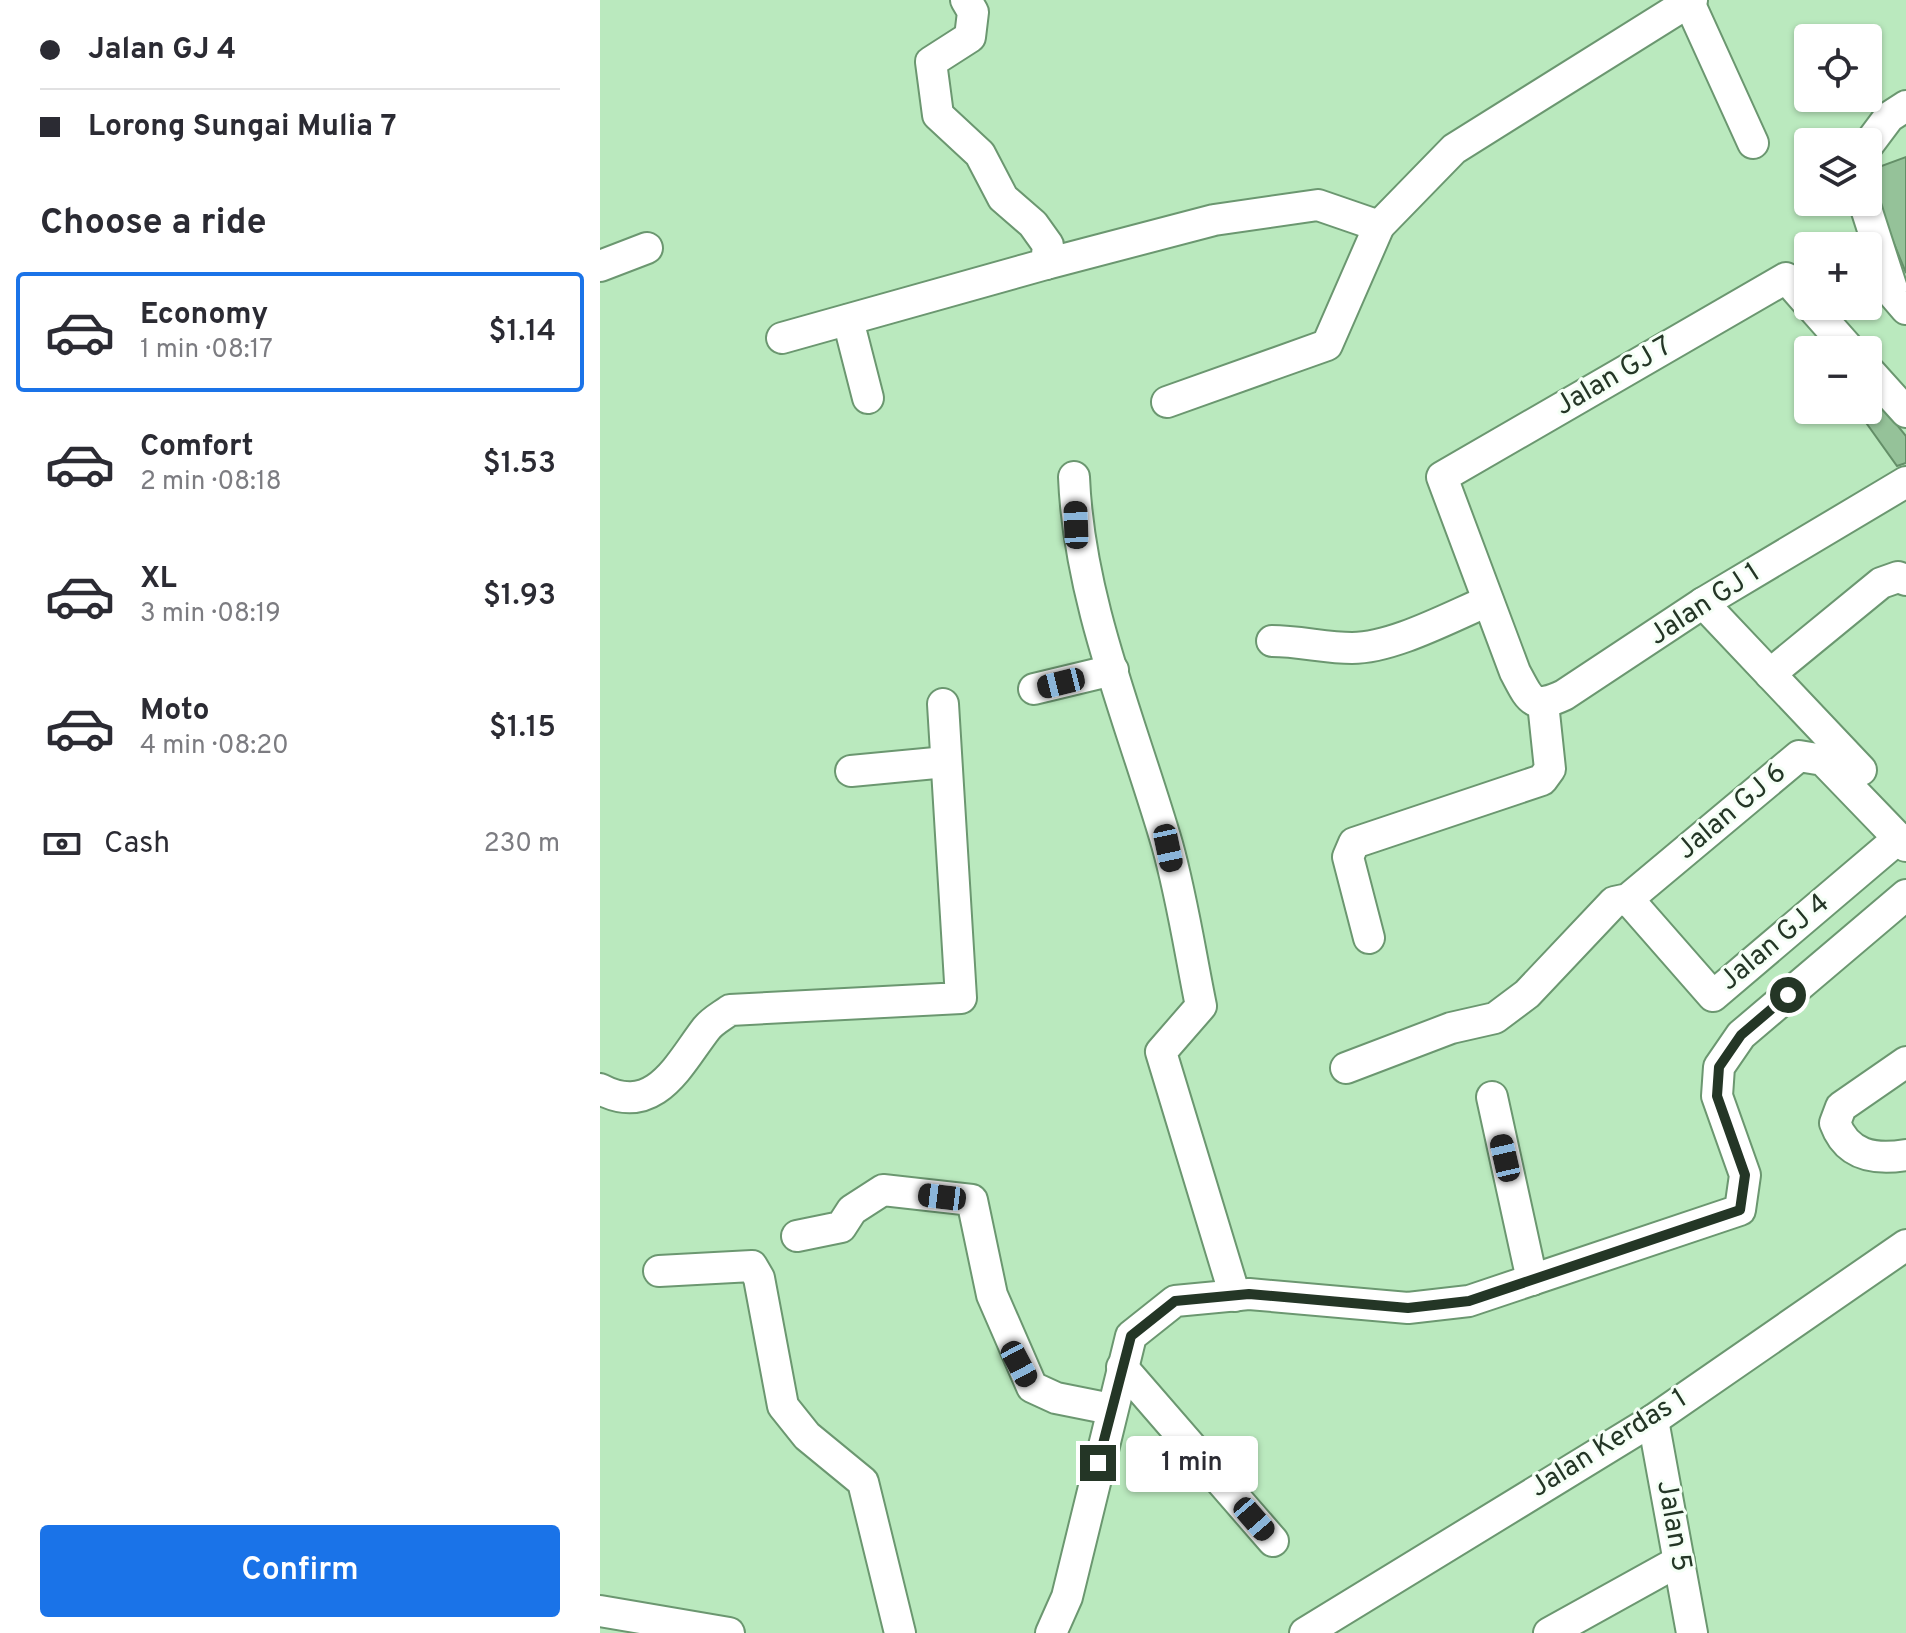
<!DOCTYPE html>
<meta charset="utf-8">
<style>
body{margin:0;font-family:Overpass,sans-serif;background:#f2f2f3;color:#2b2b33;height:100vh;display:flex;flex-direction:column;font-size:30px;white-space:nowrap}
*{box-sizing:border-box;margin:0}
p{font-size:26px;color:#7c7c81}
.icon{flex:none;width:44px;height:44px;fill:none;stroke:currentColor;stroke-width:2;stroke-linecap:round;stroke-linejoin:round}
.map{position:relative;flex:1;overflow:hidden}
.drawer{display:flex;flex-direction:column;background:#fff;width:600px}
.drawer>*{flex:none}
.hud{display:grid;align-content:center;height:176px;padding:0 40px;background:#fff}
.buttons{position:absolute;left:1194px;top:24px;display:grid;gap:16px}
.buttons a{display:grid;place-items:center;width:88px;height:88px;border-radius:8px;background:#fff;box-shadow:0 2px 6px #0004;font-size:40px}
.end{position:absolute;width:36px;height:36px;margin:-18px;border:10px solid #243626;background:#fff;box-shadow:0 0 0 4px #fff}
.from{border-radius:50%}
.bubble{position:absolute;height:56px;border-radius:8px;background:#fff;box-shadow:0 2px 6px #0004;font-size:26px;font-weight:600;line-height:56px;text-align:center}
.car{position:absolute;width:24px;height:48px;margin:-24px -12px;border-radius:10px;box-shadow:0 0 6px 2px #0007;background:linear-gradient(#222 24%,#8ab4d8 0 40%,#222 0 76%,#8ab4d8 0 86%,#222 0)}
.hud b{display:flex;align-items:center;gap:28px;height:76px;font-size:30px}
.hud b+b{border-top:2px solid #e1e1e2}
.hud i{width:20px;height:20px;background:#2b2b33}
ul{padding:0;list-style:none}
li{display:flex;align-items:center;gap:24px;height:120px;margin:0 16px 12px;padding:0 24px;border:4px solid transparent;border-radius:8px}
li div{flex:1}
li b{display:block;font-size:30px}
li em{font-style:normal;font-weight:600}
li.active{border-color:#1a73e8}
li>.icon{width:72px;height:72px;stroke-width:1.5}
h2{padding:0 40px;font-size:36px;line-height:96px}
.pay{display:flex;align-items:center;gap:20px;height:88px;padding:0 40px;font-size:30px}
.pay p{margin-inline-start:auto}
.button{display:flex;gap:16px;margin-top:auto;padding:16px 40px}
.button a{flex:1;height:92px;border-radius:8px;background:#1a73e8;color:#fff;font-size:32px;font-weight:600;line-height:92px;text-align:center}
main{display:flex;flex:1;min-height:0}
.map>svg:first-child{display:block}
.building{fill:#95c299;stroke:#648f68;stroke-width:2}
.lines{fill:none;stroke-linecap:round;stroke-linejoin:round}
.minor-casing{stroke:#6b9770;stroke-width:34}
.minor{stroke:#fff;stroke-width:30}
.route{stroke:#243626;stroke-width:10}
.labels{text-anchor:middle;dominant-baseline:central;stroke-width:6;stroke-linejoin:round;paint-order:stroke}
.street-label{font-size:28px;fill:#243626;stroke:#f5fff6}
</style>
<main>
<section class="drawer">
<div class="hud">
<b><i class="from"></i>Jalan GJ 4</b>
<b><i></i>Lorong Sungai Mulia 7</b>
</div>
<h2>Choose a ride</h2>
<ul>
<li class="active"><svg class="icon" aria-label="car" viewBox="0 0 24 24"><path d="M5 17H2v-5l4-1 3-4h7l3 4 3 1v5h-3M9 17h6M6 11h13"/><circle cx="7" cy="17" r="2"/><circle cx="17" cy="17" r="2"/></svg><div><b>Economy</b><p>1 min · 08:17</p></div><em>$1.14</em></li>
<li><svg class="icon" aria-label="car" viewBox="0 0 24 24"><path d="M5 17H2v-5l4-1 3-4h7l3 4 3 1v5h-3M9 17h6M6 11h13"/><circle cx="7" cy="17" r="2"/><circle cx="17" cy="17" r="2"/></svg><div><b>Comfort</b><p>2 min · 08:18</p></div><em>$1.53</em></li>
<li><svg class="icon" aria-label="car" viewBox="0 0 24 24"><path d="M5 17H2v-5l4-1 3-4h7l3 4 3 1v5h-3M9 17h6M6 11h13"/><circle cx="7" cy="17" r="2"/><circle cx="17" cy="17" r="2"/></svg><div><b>XL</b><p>3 min · 08:19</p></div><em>$1.93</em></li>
<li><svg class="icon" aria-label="car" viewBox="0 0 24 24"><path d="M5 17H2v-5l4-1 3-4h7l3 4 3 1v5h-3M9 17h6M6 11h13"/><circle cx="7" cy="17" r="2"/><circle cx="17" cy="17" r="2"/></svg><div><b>Moto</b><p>4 min · 08:20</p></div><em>$1.15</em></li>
</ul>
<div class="pay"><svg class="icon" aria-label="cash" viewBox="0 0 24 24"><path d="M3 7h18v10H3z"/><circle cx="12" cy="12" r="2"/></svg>Cash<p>230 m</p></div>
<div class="button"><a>Confirm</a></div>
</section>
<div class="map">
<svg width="1306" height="1633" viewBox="0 0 1306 1633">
<rect width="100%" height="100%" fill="#bae9be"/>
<g class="building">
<polygon points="1306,157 1306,273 1268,180 1268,171"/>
<polygon points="1268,389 1306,436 1306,463 1297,466 1257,410 1268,410"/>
</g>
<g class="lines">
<g class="minor-casing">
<g id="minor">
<polyline points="1088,0 1153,143"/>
<polyline points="1268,145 1289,117 1306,106"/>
<polyline points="1264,202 1294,295 1306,309"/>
<polyline points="446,264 614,220 718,205 779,226"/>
<polyline points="0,266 47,248"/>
<path d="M 1208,303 L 1186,278 L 842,477 L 915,672 C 930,700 932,710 964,695 L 1103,603 L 1306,482"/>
<polyline points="1211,306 1250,350"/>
<polyline points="248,320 268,398"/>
<polyline points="182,338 446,264 448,245 433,224 403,198 380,154 338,115 331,62 370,37 373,12 366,0"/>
<polyline points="1268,370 1306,412"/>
<polyline points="567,402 727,345 779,226 854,149 1092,0"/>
<path d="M 474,477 C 479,602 532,724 567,844 C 582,897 590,952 601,1006 L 561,1052 L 635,1296"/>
<polyline points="1103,603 1261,770"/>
<path d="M 672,641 C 699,641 726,648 752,648 C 793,648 850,617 888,601"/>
<polyline points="1170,674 1281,583 1298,577 1306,580"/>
<polyline points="434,689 513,670"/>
<polyline points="251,771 346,762"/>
<polyline points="1028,899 1113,996 1299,838"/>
<polyline points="769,938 748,857 754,843 942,780 950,769 943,703"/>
<path d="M 1306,1062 L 1241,1107 L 1235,1123 C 1247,1156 1275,1160 1306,1155"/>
<polyline points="746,1068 851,1028 895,1018 927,994 1014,902 1028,899 1199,756 1223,760 1306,846"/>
<path d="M 0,1089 C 55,1118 79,1064 106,1029 C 112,1021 122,1016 130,1010 L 361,998 L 343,704"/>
<polyline points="892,1097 932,1280"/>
<polyline points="197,1236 241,1227 252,1210 283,1190 372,1200 392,1295 432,1387 456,1398 511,1409"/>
<polyline points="59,1271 152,1266 159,1278 183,1406 207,1436 263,1482 300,1633"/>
<polyline points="522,1367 673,1541"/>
<polyline points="1053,1420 1092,1633"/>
<polyline points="0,1611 129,1633"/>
<polyline points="451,1633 467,1597 531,1336 575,1301 649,1294 808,1308 869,1301 1140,1210 1145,1175 1117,1096 1119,1067 1141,1035 1306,895"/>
<polyline points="705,1633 1053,1420 1306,1245"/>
<polyline points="949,1633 1079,1561"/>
</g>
</g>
<use href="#minor" class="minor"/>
</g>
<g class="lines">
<polyline class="route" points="498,1463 531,1336 575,1301 649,1294 808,1308 869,1301 1140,1210 1145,1175 1117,1096 1119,1067 1141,1035 1188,995"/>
</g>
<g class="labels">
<g class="street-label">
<text transform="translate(1014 377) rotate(-30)">Jalan GJ 7</text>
<text transform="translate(1105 605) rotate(-33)">Jalan GJ 1</text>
<text transform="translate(1132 812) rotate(-40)">Jalan GJ 6</text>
<text transform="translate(1175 943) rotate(-40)">Jalan GJ 4</text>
<text transform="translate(1009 1444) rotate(-32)">Jalan Kerdas 1</text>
<text transform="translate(1073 1526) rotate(80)">Jalan 5</text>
</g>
</g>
</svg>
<div class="buttons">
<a><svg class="icon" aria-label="locate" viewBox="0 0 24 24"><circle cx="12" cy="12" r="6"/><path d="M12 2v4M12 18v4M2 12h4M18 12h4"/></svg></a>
<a><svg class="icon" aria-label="layers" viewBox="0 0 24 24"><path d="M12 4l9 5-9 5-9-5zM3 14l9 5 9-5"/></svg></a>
<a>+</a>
<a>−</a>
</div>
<i class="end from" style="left:1188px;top:995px"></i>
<i class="end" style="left:498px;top:1463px"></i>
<div class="bubble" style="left:526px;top:1436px;width:132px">1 min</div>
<i class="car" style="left:476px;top:525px;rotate:358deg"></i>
<i class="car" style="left:461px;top:683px;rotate:256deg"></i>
<i class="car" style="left:568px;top:848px;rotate:168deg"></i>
<i class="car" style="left:905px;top:1158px;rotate:347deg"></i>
<i class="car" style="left:342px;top:1197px;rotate:277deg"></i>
<i class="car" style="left:419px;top:1364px;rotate:152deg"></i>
<i class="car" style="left:654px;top:1519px;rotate:139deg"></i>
</div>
</main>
